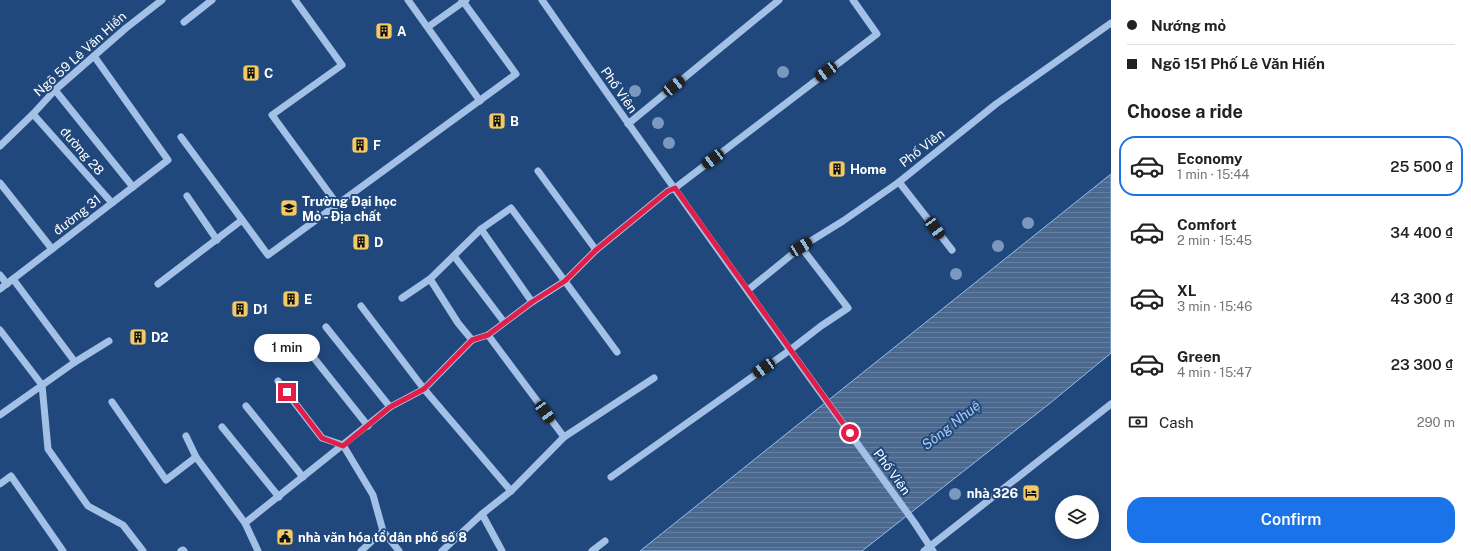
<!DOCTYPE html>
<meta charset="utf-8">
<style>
body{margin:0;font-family:"Public Sans",sans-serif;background:#f6f6f6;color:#222;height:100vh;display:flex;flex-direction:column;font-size:15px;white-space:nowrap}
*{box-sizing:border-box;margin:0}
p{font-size:13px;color:#767676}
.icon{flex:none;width:22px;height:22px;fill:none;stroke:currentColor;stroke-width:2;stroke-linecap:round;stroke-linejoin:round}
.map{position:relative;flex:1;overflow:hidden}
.sheet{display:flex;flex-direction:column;background:#fff;width:360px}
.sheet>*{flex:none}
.guide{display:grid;align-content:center;height:88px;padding:0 16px;background:#fff}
.tools{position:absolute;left:1055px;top:495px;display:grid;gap:8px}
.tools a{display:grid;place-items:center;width:44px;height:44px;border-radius:50%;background:#fff;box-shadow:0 2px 10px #0003;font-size:20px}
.end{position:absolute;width:18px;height:18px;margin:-9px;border:5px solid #e11d48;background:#fff;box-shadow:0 0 0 2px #fff}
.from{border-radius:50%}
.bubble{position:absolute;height:28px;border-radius:14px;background:#fff;box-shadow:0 2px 10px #0003;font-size:13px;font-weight:600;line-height:28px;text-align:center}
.car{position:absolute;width:12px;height:24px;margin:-12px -6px;border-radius:5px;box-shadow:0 0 3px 1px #0007;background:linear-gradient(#222 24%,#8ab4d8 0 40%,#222 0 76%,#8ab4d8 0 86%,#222 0)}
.guide b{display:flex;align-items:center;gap:14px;height:38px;font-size:15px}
.guide b+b{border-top:1px solid #e0e0e0}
.guide i{width:10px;height:10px;background:#222}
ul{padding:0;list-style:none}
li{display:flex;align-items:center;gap:12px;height:60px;margin:0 8px 6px;padding:0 8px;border:2px solid transparent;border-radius:16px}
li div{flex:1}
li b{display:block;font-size:15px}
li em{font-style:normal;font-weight:600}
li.current{border-color:#1a73e8}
li>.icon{width:36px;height:36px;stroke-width:1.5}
h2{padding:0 16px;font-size:18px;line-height:48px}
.pay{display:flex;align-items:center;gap:10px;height:44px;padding:0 16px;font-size:15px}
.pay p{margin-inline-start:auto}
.button{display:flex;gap:8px;margin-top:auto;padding:8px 16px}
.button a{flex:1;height:46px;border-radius:16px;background:#1a73e8;color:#fff;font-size:16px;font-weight:600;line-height:46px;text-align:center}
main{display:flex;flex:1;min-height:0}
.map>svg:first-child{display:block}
.water{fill:url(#water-rules);stroke:#96bce8}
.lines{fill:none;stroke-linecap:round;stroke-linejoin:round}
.minor{stroke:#a3c1e6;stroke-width:7}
.tree{fill:#7b99bf}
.route{stroke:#e11d48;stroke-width:5}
.labels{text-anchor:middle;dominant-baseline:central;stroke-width:4;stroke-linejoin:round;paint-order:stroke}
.poi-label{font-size:13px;font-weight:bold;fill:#fff;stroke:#20487c;text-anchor:start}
.street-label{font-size:13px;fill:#fff;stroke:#20487c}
.water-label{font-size:14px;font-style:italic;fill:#aecbee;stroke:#20487c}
</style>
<main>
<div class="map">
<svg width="1111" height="551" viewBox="0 0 1111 551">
<defs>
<pattern id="water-rules" width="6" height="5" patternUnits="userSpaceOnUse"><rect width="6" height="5" fill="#4b688f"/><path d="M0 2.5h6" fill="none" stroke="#667fa0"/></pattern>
</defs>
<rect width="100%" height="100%" fill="#20487c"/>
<polygon class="water" points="1111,174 1111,353 1049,404 862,551 640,551"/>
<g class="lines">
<g class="minor">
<polyline points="295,0 342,65 272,115 337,204"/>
<polyline points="408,0 480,101"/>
<path d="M 542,0 C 664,176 789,349 914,522 L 933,551"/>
<polyline points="184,22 212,0"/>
<polyline points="428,27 466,0"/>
<polyline points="55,90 133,187"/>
<polyline points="33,114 112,203"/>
<polyline points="628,124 779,0"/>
<polyline points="181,137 268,255 516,74 462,0"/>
<polyline points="0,146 33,114 55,90 126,28 162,0"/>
<polyline points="538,171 596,250"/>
<polyline points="899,182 952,250"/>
<polyline points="0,183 52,249"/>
<polyline points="187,196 217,240"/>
<polyline points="481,229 532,302"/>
<polyline points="454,256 504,322"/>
<polyline points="0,275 7,284"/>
<polyline points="430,279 458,323 472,340"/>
<polyline points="158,284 242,220"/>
<polyline points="0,289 168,160 94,56"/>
<polyline points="748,290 801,247 843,221 899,182 996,104 1111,23"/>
<polyline points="402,298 430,279 481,229 511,208 617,352"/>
<polyline points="361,306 424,389 511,491"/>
<polyline points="326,327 390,407"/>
<polyline points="0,330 42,385 48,449 88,506 123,525 143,551"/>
<polyline points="488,335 564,437"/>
<polyline points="302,343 368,426"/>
<polyline points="75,362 109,341"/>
<polyline points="278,381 322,438 343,445 373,495 383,531 399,551"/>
<polyline points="112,402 166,480 196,457"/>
<polyline points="246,406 303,477"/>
<polyline points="0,415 75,362 13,279"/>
<polyline points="222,427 279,497"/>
<polyline points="186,436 196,457 245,523"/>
<polyline points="611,477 790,350 821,326 848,308 801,247"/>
<polyline points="0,484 11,476 63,551"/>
<polyline points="482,514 502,551"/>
<polyline points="181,551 183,550 184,551"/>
<polyline points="258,551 245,523 390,407 424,389 472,340 488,335 532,302 565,281 596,250 668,191 675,188 877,34 853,0"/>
<polyline points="361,551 383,531"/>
<polyline points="442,551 482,514 511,491 564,437 654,378"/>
<polyline points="592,551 605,541"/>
<polyline points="924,551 1111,404"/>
</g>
</g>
<g class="tree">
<circle cx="783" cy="72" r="6"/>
<circle cx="635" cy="91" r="6"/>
<circle cx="658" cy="123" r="6"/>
<circle cx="669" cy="143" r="6"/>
<circle cx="1028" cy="223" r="6"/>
<circle cx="998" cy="246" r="6"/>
<circle cx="956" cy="274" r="6"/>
<circle cx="955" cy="494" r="6"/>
</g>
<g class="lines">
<polyline class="route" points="287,392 322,438 343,446 390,407 424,389 472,340 488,335 532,302 565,281 596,250 668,191 675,188 850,433"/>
</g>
<defs>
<g id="building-square" transform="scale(0.9)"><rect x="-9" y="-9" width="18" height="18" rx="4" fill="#f4ca64" stroke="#20487c"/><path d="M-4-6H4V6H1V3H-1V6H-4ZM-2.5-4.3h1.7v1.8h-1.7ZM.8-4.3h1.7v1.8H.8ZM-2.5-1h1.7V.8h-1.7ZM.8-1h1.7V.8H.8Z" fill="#111"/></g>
<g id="university-square" transform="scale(0.9)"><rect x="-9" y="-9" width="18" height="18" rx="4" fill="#f4ca64" stroke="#20487c"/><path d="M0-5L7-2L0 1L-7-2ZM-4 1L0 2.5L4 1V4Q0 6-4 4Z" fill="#111"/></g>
<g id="hotel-square" transform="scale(0.9)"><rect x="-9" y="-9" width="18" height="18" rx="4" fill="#f4ca64" stroke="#20487c"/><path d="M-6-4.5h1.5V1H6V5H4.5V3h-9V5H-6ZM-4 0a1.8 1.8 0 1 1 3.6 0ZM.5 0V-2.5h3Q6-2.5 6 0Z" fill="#111"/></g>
<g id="civic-square" transform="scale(0.9)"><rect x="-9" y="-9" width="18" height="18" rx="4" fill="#f4ca64" stroke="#20487c"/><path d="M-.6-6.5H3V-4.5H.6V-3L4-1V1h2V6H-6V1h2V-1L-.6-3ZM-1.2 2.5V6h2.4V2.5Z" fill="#111"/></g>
</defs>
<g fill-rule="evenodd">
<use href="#building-square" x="384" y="31"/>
<use href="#building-square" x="251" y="73"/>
<use href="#building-square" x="497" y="121"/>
<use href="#building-square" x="360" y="145"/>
<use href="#building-square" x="837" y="169"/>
<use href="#university-square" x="289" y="208"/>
<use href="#building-square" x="361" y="242"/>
<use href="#building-square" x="291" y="299"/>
<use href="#building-square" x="240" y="309"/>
<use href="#building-square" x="138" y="337"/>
<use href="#hotel-square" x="1031" y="493"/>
<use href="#civic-square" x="285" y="537"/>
</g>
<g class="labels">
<g class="poi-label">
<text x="397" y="31">A</text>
<text x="264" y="73">C</text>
<text x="510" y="121">B</text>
<text x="373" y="145">F</text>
<text x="850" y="169">Home</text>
<text x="302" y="201">Trường Đại học<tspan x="302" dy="15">Mỏ - Địa chất</tspan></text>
<text x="374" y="242">D</text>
<text x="304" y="299">E</text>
<text x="253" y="309">D1</text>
<text x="151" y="337">D2</text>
<text x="1018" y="493" text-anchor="end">nhà 326</text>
<text x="298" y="537">nhà văn hóa tổ dân phố số 8</text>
</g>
<g class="street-label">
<text transform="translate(80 54) rotate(-42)">Ngõ 59 Lê Văn Hiến</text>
<text transform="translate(619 90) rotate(55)">Phố Viên</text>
<text transform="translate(922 148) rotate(-38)">Phố Viên</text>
<text transform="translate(82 151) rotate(49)">đường 28</text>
<text transform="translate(77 215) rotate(-38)">đường 31</text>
<text transform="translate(892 472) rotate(54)">Phố Viên</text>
</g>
<g class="water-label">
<text transform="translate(951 425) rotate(-38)">Sông Nhuệ</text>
</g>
</g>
</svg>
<div class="tools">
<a><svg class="icon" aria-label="layers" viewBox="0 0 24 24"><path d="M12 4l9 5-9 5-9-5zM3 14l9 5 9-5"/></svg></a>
</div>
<i class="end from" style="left:850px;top:433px"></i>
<i class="end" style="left:287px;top:392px"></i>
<div class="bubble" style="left:254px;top:334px;width:66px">1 min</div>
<i class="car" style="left:826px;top:72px;rotate:233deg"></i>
<i class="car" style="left:674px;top:86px;rotate:51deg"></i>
<i class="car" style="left:713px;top:159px;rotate:233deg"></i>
<i class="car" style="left:935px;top:228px;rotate:144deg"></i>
<i class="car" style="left:801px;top:247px;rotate:58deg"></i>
<i class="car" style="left:764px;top:368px;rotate:235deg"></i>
<i class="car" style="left:545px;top:412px;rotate:144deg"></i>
</div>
<section class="sheet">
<div class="guide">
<b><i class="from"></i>Nướng mỏ</b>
<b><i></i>Ngõ 151 Phố Lê Văn Hiến</b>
</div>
<h2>Choose a ride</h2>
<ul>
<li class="current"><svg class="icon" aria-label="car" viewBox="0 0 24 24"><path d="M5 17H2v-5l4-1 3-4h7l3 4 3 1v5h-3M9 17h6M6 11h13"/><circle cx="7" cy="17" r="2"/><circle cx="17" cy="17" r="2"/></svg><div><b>Economy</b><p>1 min · 15:44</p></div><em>25 500 ₫</em></li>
<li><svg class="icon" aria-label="car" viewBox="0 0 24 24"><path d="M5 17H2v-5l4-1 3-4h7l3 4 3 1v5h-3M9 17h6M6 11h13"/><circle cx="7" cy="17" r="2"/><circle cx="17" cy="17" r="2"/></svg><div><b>Comfort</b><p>2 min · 15:45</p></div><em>34 400 ₫</em></li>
<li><svg class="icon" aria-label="car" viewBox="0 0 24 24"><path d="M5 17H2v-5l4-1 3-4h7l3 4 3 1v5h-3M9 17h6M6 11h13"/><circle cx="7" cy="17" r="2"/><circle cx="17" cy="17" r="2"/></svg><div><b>XL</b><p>3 min · 15:46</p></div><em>43 300 ₫</em></li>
<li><svg class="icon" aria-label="car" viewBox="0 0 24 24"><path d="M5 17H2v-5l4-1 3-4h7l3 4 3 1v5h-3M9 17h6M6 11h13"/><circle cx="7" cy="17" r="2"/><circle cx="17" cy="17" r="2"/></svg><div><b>Green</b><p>4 min · 15:47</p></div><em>23 300 ₫</em></li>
</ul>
<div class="pay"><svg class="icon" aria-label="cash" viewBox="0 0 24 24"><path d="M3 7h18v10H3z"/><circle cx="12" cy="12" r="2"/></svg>Cash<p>290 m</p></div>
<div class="button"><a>Confirm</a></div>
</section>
</main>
